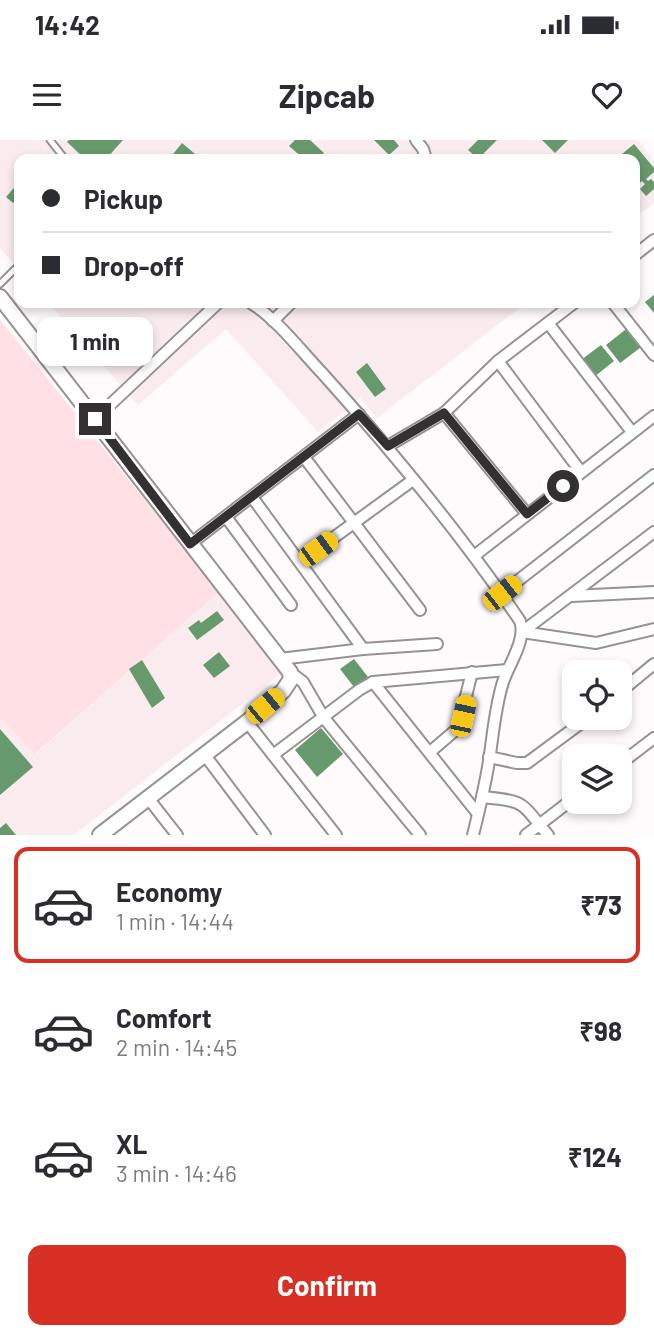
<!DOCTYPE html>
<meta charset="utf-8">
<style>
body{margin:0;font-family:Barlow,sans-serif;background:#f2f2f3;color:#2b2b33;height:100vh;display:flex;flex-direction:column;font-size:26px;white-space:nowrap}
*{box-sizing:border-box;margin:0}
p{font-size:23px;color:#7c7c81}
.icon{flex:none;width:38px;height:38px;fill:none;stroke:currentColor;stroke-width:2;stroke-linecap:round;stroke-linejoin:round}
.map{position:relative;height:695px;overflow:hidden}
.side{display:flex;flex-direction:column;background:#fff;flex:1}
.side>*{flex:none}
.banner{position:absolute;left:14px;top:14px;width:626px;height:154px;border-radius:14px;box-shadow:0 4px 10px #0003;display:grid;align-content:center;height:154px;padding:0 28px;background:#fff}
.fabs{position:absolute;left:562px;top:520px;display:grid;gap:14px}
.fabs a{display:grid;place-items:center;width:70px;height:70px;border-radius:14px;background:#fff;box-shadow:0 4px 10px #0003;font-size:35px}
.end{position:absolute;width:32px;height:32px;margin:-16px;border:9px solid #323030;background:#fff;box-shadow:0 0 0 4px #fff}
.from{border-radius:50%}
.bubble{position:absolute;height:49px;border-radius:14px;background:#fff;box-shadow:0 4px 10px #0003;font-size:23px;font-weight:700;line-height:49px;text-align:center}
.car{position:absolute;width:21px;height:42px;margin:-21px -10px;border-radius:9px;box-shadow:0 0 5px 2px #0007;background:linear-gradient(#f5c518 24%,#345 0 40%,#f5c518 0 76%,#345 0 86%,#f5c518 0)}
.banner b{display:flex;align-items:center;gap:24px;height:66px;font-size:26px}
.banner b+b{border-top:2px solid #e1e1e2}
.banner i{width:18px;height:18px;background:#2b2b33}
ul{padding:12px 0 0;list-style:none}
li{display:flex;align-items:center;gap:21px;height:116px;margin:0 14px 10px;padding:0 14px;border:4px solid transparent;border-radius:14px}
li div{flex:1}
li b{display:block;font-size:26px}
li em{font-style:normal;font-weight:700}
li.current{border-color:#d93025}
li>.icon{width:63px;height:63px;stroke-width:1.5}
.action{display:flex;gap:14px;margin-top:auto;padding:14px 28px}
.action a{flex:1;height:80px;border-radius:14px;background:#d93025;color:#fff;font-size:28px;font-weight:700;line-height:80px;text-align:center}
.status{display:flex;justify-content:space-between;align-items:center;height:49px;padding:0 35px;background:#fff;direction:ltr}
.status svg{height:19px;fill:currentColor}
header{display:flex;justify-content:space-between;align-items:center;height:91px;padding:0 28px;background:#fff;font-size:32px;font-weight:700}
.map>svg:first-child{display:block}
.built{fill:#faecee}
.green{fill:#fee0e5}
.building{fill:#66996c}
.lines{fill:none;stroke-linecap:round;stroke-linejoin:round}
.service-casing{stroke:#979292;stroke-width:9}
.minor-casing{stroke:#979292;stroke-width:14}
.tertiary-casing{stroke:#979292;stroke-width:18}
.service{stroke:#fff;stroke-width:5}
.minor{stroke:#fff;stroke-width:10}
.tertiary{stroke:#fff;stroke-width:14}
.route{stroke:#323030;stroke-width:9}
</style>
<div class="status"><b>14:42</b><svg viewBox="0 0 49 12"><path d="M0 12V9h3v3zM5 12V6h3v6zM10 12V3h3v9zM15 12V0h3v12zM26 1h20v11H26zM47 4h2v5h-2z"/></svg></div>
<header><svg class="icon" aria-label="menu" viewBox="0 0 24 24"><path d="M4 6h16M4 12h16M4 18h16"/></svg>Zipcab<svg class="icon" aria-label="heart" viewBox="0 0 24 24"><path d="M12 20l-8-8c-3-5 5-10 8-4 3-6 11-1 8 4z"/></svg></header>
<div class="map">
<svg width="654" height="695" viewBox="0 0 654 695">
<rect width="100%" height="100%" fill="#fffafb"/>
<g class="built">
<polygon points="0,0 638,0 654,21 654,63 635,78 635,19 19,19 19,130 0,108"/>
<polygon points="48,163 526,163 377,278 360,258 318,292 226,189 138,265"/>
<polygon points="219,452 283,532 74,695 0,695 0,577 36,614"/>
</g>
<polygon class="green" points="0,180 219,452 35,614 0,577"/>
<g class="building">
<polygon points="69,0 123,0 106,19 85,19 67,2"/>
<polygon points="295,0 310,0 324,13 318,19 304,19 289,6"/>
<polygon points="374,0 394,0 399,6 389,15"/>
<polygon points="478,0 497,0 478,19 468,10"/>
<polygon points="542,0 568,0 555,13"/>
<polygon points="182,3 201,19 169,19"/>
<polygon points="634,4 654,28 654,32 646,39 648,41 651,39 654,42 654,49 646,56 640,49 645,44 642,41 635,47 635,19 616,19"/>
<polygon points="19,42 19,55 13,63 6,57"/>
<polygon points="654,155 654,173 645,162"/>
<polygon points="630,186 644,205 620,223 606,205"/>
<polygon points="601,205 614,221 594,237 581,220"/>
<polygon points="367,223 386,249 375,257 356,232"/>
<polygon points="217,471 224,480 197,500 188,488 199,480 201,483"/>
<polygon points="219,512 230,526 214,538 203,525"/>
<polygon points="354,519 368,537 354,547 340,529"/>
<polygon points="142,520 165,558 152,568 129,529"/>
<polygon points="321,588 343,614 317,637 295,610"/>
<polygon points="0,589 33,627 0,655"/>
<polygon points="6,683 16,695 0,695 0,688"/>
</g>
<g class="lines">
<g class="service-casing">
<g id="service">
<polyline points="50,0 65,19"/>
<polyline points="0,144 19,125"/>
</g>
</g>
<g class="minor-casing">
<g id="minor">
<polyline points="416,0 423,9 426,19"/>
<polyline points="635,115 654,100"/>
<path d="M 251,163 C 278,180 301,211 323,234 C 393,312 461,394 520,481 C 527,499 509,524 503,542 C 495,567 493,595 489,621 C 485,646 479,671 473,695"/>
<polyline points="613,163 654,215"/>
<polyline points="273,181 291,163"/>
<polyline points="548,183 632,292"/>
<polyline points="498,221 581,332"/>
<polyline points="444,273 527,374"/>
<polyline points="95,279 218,163"/>
<polyline points="388,306 444,273 498,221 574,163"/>
<polyline points="304,317 420,470"/>
<polyline points="252,357 363,509"/>
<polyline points="226,377 291,465"/>
<polyline points="190,404 359,274"/>
<polyline points="474,416 654,276"/>
<polyline points="300,422 413,340"/>
<polyline points="502,453 654,335"/>
<polyline points="572,456 654,452"/>
<polyline points="522,492 654,392"/>
<polyline points="522,492 596,503 654,489"/>
<polyline points="280,519 363,509 437,504"/>
<polyline points="290,532 303,542 324,578 420,695"/>
<polyline points="373,542 478,674"/>
<polyline points="620,552 654,524"/>
<polyline points="247,582 336,695"/>
<polyline points="430,612 458,588 472,532"/>
<polyline points="204,614 265,695"/>
<polyline points="273,615 359,550 373,542 507,530"/>
<polyline points="489,617 517,623 527,623 588,578"/>
<polyline points="620,624 654,598"/>
<path d="M 482,657 C 527,661 520,662 548,695"/>
<polyline points="148,658 177,695"/>
<polyline points="526,695 574,658"/>
</g>
</g>
<g class="tertiary-casing">
<polyline id="tertiary" points="0,157 290,532 291,539 283,551 247,582 100,695"/>
</g>
<use href="#service" class="service"/>
<use href="#minor" class="minor"/>
<use href="#tertiary" class="tertiary"/>
</g>
<g class="lines">
<polyline class="route" points="95,279 190,404 359,274 388,306 444,273 527,374 563,346"/>
</g>
</svg>
<div class="fabs">
<a><svg class="icon" aria-label="locate" viewBox="0 0 24 24"><circle cx="12" cy="12" r="6"/><path d="M12 2v4M12 18v4M2 12h4M18 12h4"/></svg></a>
<a><svg class="icon" aria-label="layers" viewBox="0 0 24 24"><path d="M12 4l9 5-9 5-9-5zM3 14l9 5 9-5"/></svg></a>
</div>
<i class="end from" style="left:563px;top:346px"></i>
<i class="end" style="left:95px;top:279px"></i>
<div class="bubble" style="left:37px;top:177px;width:116px">1 min</div>
<i class="car" style="left:318px;top:409px;rotate:54deg"></i>
<i class="car" style="left:502px;top:453px;rotate:52deg"></i>
<i class="car" style="left:265px;top:566px;rotate:50deg"></i>
<i class="car" style="left:463px;top:576px;rotate:12deg"></i>
<div class="banner">
<b><i class="from"></i>Pickup</b>
<b><i></i>Drop-off</b>
</div>
</div>
<section class="side">
<ul>
<li class="current"><svg class="icon" aria-label="car" viewBox="0 0 24 24"><path d="M5 17H2v-5l4-1 3-4h7l3 4 3 1v5h-3M9 17h6M6 11h13"/><circle cx="7" cy="17" r="2"/><circle cx="17" cy="17" r="2"/></svg><div><b>Economy</b><p>1 min · 14:44</p></div><em>₹73</em></li>
<li><svg class="icon" aria-label="car" viewBox="0 0 24 24"><path d="M5 17H2v-5l4-1 3-4h7l3 4 3 1v5h-3M9 17h6M6 11h13"/><circle cx="7" cy="17" r="2"/><circle cx="17" cy="17" r="2"/></svg><div><b>Comfort</b><p>2 min · 14:45</p></div><em>₹98</em></li>
<li><svg class="icon" aria-label="car" viewBox="0 0 24 24"><path d="M5 17H2v-5l4-1 3-4h7l3 4 3 1v5h-3M9 17h6M6 11h13"/><circle cx="7" cy="17" r="2"/><circle cx="17" cy="17" r="2"/></svg><div><b>XL</b><p>3 min · 14:46</p></div><em>₹124</em></li>
</ul>
<div class="action"><a>Confirm</a></div>
</section>
